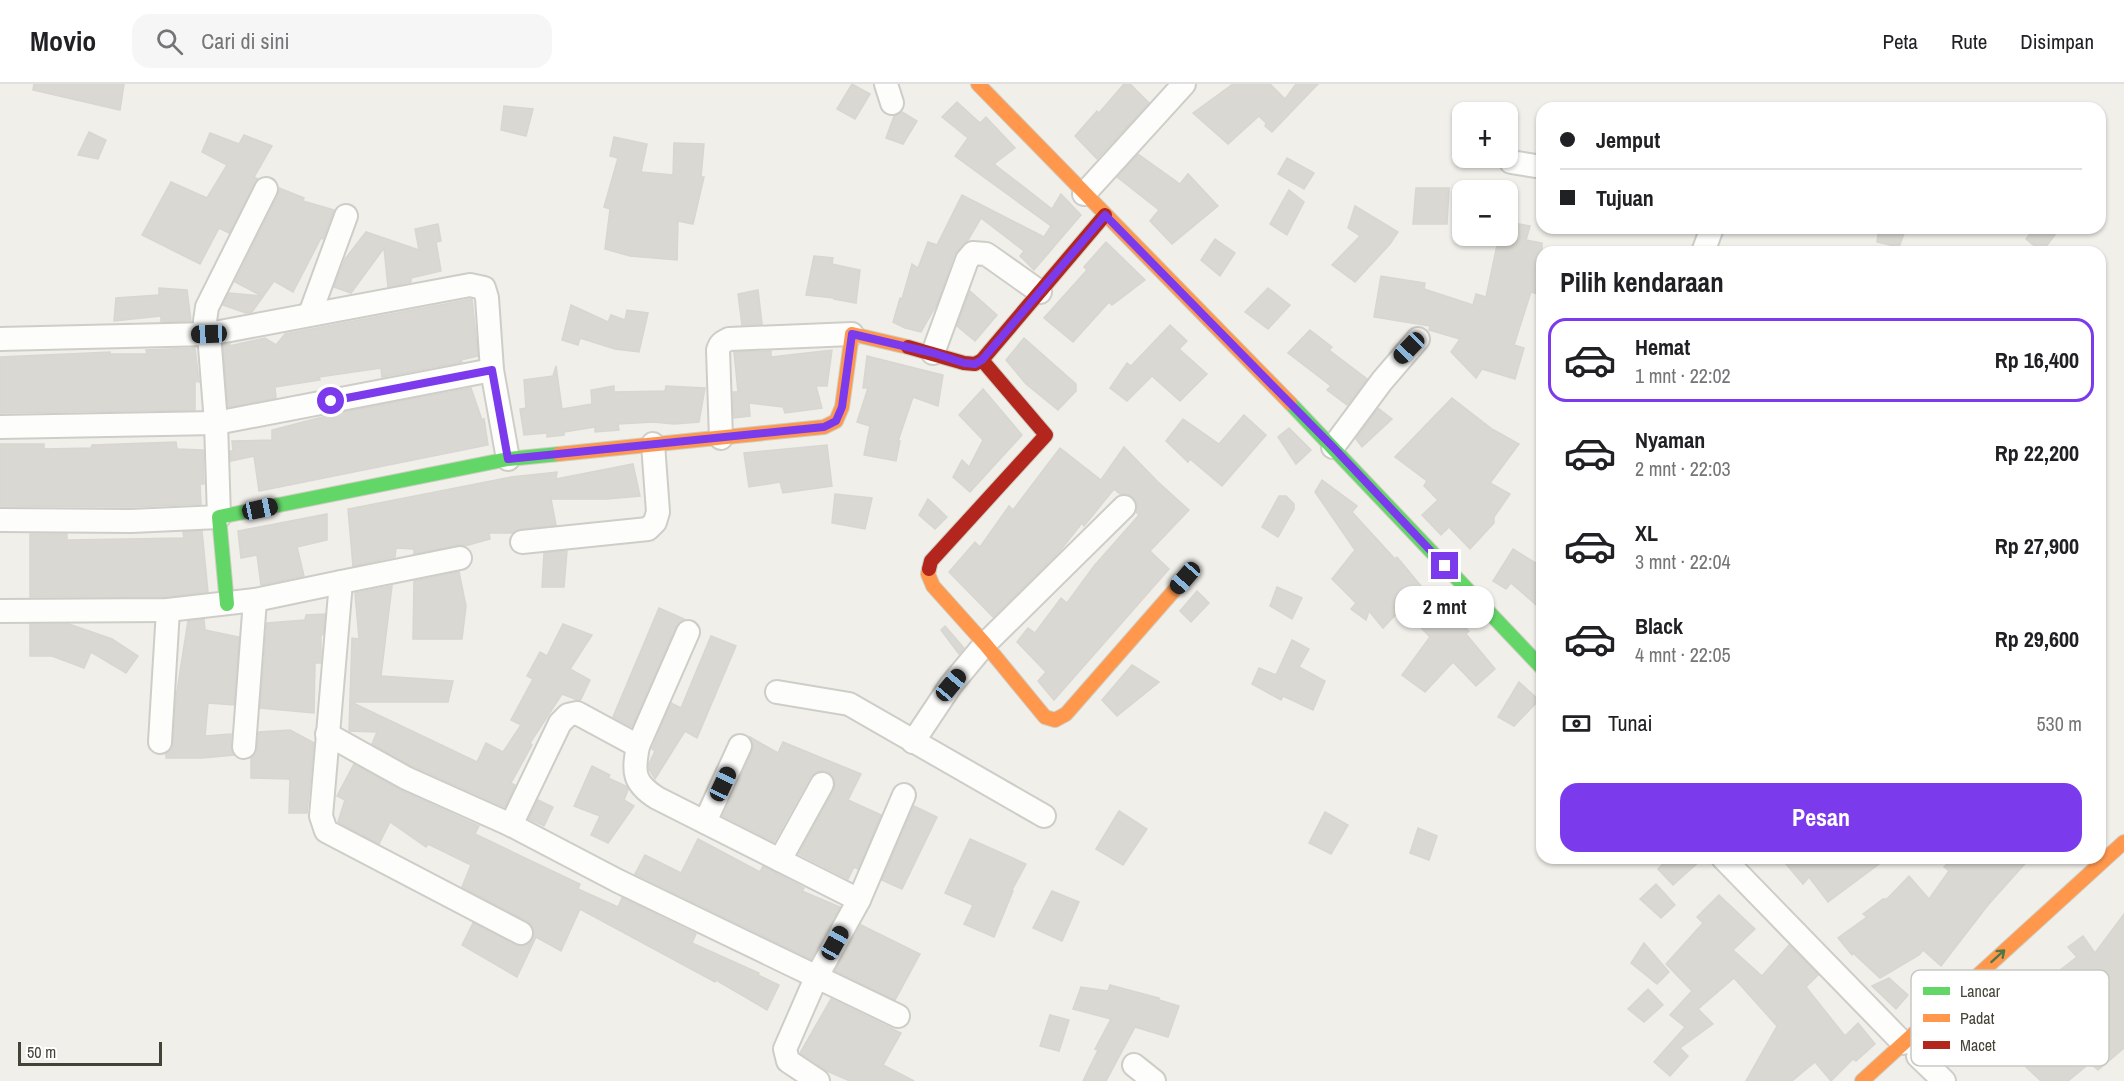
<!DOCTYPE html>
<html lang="id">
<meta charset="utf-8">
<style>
body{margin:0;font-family:"Archivo Narrow",sans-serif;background:#f6f6f6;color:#202124;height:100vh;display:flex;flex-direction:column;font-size:22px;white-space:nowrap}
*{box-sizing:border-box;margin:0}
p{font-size:20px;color:#757577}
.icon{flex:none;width:33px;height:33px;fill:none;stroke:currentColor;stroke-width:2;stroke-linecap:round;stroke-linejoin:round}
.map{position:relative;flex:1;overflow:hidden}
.sheet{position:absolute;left:1536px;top:162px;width:570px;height:618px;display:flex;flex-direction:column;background:#fff;border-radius:18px;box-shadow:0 2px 4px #0004}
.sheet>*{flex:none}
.guide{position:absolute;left:1536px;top:18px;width:570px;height:132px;border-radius:18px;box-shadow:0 2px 4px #0004;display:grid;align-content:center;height:132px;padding:0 24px;background:#fff}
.controls{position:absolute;left:1452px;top:18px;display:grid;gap:12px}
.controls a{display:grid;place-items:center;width:66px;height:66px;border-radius:12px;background:#fff;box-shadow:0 2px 4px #0004;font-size:30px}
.scale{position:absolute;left:18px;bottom:15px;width:144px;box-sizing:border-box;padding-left:6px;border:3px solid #454337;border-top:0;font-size:16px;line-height:21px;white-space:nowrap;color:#454337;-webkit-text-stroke:4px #fff;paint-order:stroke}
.end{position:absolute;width:27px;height:27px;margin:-14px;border:8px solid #7c3aed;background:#fff;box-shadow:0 0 0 3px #fff}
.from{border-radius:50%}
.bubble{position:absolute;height:42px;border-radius:18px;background:#fff;box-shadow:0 2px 4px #0004;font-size:20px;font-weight:700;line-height:42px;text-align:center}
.car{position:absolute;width:18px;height:36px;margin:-18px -9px;border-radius:8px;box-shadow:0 0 4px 2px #0007;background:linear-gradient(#222 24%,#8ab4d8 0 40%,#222 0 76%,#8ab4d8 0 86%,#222 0)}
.guide b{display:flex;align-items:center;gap:21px;height:57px;font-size:22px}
.guide b+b{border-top:2px solid #e0e0e0}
.guide i{width:15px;height:15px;background:#202124}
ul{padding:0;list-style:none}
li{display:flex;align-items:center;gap:18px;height:84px;margin:0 12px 9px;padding:0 12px;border:3px solid transparent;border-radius:18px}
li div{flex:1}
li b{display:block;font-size:22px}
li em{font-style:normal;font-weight:700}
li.selected{border-color:#7c3aed}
li>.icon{width:54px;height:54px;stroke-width:1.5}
h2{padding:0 24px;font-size:27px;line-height:72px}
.pay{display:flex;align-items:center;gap:15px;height:66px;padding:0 24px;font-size:22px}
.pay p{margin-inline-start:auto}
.button{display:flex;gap:12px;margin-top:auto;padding:12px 24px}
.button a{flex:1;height:69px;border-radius:18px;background:#7c3aed;color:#fff;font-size:24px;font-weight:700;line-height:69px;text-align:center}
header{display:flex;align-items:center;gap:36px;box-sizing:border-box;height:84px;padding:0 30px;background:#fff;border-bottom:2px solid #e0e0e0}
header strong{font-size:28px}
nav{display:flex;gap:33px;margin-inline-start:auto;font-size:21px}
.search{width:420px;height:54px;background:#f6f6f6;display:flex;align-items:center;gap:15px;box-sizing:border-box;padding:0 21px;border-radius:18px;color:#757577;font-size:22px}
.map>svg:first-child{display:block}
.building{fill:#dad8d2;stroke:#d8d6d0;stroke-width:1.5}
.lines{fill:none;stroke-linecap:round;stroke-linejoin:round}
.street-casing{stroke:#cecdc8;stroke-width:26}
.fast-casing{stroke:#cecec1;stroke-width:16}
.slow-casing{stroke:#cecec1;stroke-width:16}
.jam-casing{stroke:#cecec1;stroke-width:16}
.street{stroke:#fdfdfc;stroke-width:22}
.fast{stroke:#63d668;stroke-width:14}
.slow{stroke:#ff974d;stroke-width:14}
.jam{stroke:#b3261e;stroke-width:14}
.oneway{stroke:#507648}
.route{stroke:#7c3aed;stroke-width:8}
.key{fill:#fff;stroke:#c7c7c3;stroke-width:1.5}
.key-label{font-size:16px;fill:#454337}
</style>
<header>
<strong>Movio</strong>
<div class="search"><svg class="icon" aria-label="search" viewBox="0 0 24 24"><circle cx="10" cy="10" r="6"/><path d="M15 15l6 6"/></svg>Cari di sini</div>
<nav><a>Peta</a><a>Rute</a><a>Disimpan</a></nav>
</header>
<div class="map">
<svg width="2124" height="997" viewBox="0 0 2124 997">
<rect width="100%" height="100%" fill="#f0efea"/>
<g class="building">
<polygon points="34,0 124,0 120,26 33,6"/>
<polygon points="852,0 870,10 855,35 837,25"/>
<polygon points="1124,0 1130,0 1149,19 1097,75 1075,52 1097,27 1099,29"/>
<polygon points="1233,0 1270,0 1285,15 1296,0 1318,0 1272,48 1265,42 1266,39 1259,32 1228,60 1193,29"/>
<polygon points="957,18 980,39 986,33 1015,64 994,80 1052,125 1061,110 1081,131 1034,186 1020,172 1024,167 981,134 968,156 954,171 937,220 921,248 905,244 893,238 900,214 902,215 912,180 918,184 928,158 937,161 962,111 1044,153 1051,142 955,72 968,54 942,33"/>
<polygon points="504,22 533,25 526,52 501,46"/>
<polygon points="902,28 917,37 903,60 886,54 894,32"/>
<polygon points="89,48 106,56 98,75 78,71"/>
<polygon points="210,49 239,60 244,51 272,62 254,93 258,95 229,149 219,144 200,180 142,151 171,98 207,114 227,81 202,68"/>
<polygon points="614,53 647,60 641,88 673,91 674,59 704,60 701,93 704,93 693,140 678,137 677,176 630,172 605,165 610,125 604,123 618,74 610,72"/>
<polygon points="1138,70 1180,100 1188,90 1218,122 1172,160 1150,137 1159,126 1117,93"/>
<polygon points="1287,74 1314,89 1304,105 1278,90"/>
<polygon points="279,104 304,114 303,117 334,126 323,155 321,154 293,208 274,197 252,228 246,229 223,221 229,209 262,212 235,198 278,111"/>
<polygon points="1416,104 1449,104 1447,140 1413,140"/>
<polygon points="1289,106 1304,118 1287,151 1270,140"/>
<polygon points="1355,122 1398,148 1390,160 1355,198 1332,181 1360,152 1348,144"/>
<polygon points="1508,138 1530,142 1526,156 1542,159 1542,211 1531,208 1514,261 1524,264 1515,295 1482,285 1476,294 1451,268 1460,255 1429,246 1430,242 1374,233 1381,192 1425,199 1424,205 1473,221 1476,210 1486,213 1499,152 1508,152"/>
<polygon points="438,140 441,157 436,158 441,187 411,194 411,198 388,203 384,164 351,209 334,203 345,175 366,148 419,166 415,145"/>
<polygon points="1879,144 1906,144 1899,163 1877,158"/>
<polygon points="2035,144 2046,144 2055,151 2042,168 2026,155"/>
<polygon points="1215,155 1235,169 1220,192 1201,176"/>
<polygon points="1106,158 1145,196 1112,221 1109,218 1073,258 1044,234 1087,186 1084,183"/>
<polygon points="814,172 833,174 832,180 860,186 856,219 834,215 835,214 806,211"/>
<polygon points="159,204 187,206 191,237 161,238 161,232 114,237 116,214 159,211"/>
<polygon points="1268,204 1290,221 1268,245 1245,228"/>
<polygon points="758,206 762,240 742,241 738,210"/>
<polygon points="970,207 997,231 975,257 957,242"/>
<polygon points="472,215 478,272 461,276 462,278 382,293 381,284 319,293 320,296 275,303 276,314 228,323 223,261 230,260 229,262 265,254 276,261 285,250"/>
<polygon points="571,221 608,238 611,231 625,236 627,226 648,229 639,268 615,265 580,254 578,261 562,256"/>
<polygon points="1170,241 1187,257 1179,265 1207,290 1180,317 1152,292 1127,317 1110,304 1127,279 1131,282"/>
<polygon points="1310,246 1332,263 1329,266 1367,295 1347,321 1327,306 1331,302 1288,269"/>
<polygon points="1024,254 1076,300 1076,307 1058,326 1026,300 1006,276"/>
<polygon points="195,264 199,298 195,297 195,326 0,329 0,273 110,268 110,270 147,270 146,266"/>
<polygon points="832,266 827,302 816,302 822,324 785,329 783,323 749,319 750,332 734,334 733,308 738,308 734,268 771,267 771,273"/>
<polygon points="867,272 943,291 938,322 913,313 898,357 900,357 896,377 864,371 870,342 857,338 868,304 863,304"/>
<polygon points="556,282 562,325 592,320 591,306 614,302 614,308 665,307 666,302 705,304 699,338 674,340 653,338 618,340 619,346 595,348 595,343 564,348 564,351 547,353 547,349 524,351 520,325 526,324 524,296 553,292"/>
<polygon points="471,304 482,336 484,335 488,361 259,407 254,372 231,377 230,367 233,367 232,357 272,356 272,346 338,329"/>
<polygon points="983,305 1022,351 970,408 953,393 962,376 969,383 983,356 959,331"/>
<polygon points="1452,314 1492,345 1519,360 1490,399 1510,410 1494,433 1494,439 1470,465 1449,443 1441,451 1422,431 1438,416 1424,402 1427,397 1395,373"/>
<polygon points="1378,324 1392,335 1362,363 1356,355"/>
<polygon points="1244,331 1266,351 1222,402 1190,375 1188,378 1166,357 1183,335 1219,360"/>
<polygon points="1289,344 1311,366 1296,380 1278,353"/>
<polygon points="176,358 177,365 203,366 204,400 200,400 201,420 131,423 0,422 0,360 44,360 44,365 91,364 92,361"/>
<polygon points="827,361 832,402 783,409 780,398 749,403 744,369"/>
<polygon points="1124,363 1158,398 1189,426 1150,467 1169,485 1054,616 1038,597 1046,588 1017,558 1028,544 1035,549 1061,514 1067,519 1094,482 1139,431 1136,428 1137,420 1134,414 1127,410 1120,410 1114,405 1084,442 1082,439 1059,468 993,533 949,488 975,458 980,463 1009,422 1013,426 1060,364 1101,396"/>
<polygon points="633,380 640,412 607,415 551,415 556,441 521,445 512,449 489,449 490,455 465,462 457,461 414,470 414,465 396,464 395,473 353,482 348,425 511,393 557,388 556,395"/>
<polygon points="1322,396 1357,422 1352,428 1395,475 1397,473 1431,514 1439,503 1455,522 1449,529 1469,547 1466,550 1495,585 1476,602 1453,578 1425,608 1402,591 1430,553 1402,524 1383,544 1369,527 1366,536 1351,525 1356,519 1332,495 1355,466 1315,408"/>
<polygon points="835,410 872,414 865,445 832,439"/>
<polygon points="1279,412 1286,412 1294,420 1294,425 1278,453 1262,443"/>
<polygon points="928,415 947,433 935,445 919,431"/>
<polygon points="327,430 327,456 297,463 304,492 261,501 257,471 241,474 238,447"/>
<polygon points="202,447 208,508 167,513 30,513 30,450 67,450 67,456 184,454 183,448"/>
<polygon points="1513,465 1542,483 1542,526 1511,499 1506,505 1493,497"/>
<polygon points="567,467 564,503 542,503 544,469"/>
<polygon points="459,488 466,522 462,555 413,555 414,497"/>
<polygon points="392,502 381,592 453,597 448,618 351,618 477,678 486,659 503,668 521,641 511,636 533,595 527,592 540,568 547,572 563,540 592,551 570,585 590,596 580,617 562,610 530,659 532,661 511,699 515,701 505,723 412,682 372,660 377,648 349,647 352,554 359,555 355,509"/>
<polygon points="1277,503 1302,514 1292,535 1270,522"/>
<polygon points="1197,507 1209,519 1191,538 1180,527"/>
<polygon points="659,524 684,535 676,543 632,643 613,633"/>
<polygon points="325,530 323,551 321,551 321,579 315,579 314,629 260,624 267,539 305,536 306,531"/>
<polygon points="204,535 205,546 239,553 234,621 208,619 205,652 231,650 231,663 234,671 202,674 166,674 166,670 172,665 173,659 176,613 188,537"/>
<polygon points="30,540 69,540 112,555 138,572 126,589 91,568 84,584 52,572 30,572"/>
<polygon points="945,542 964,564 959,570 941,546"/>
<polygon points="711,552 736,562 697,654 685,647 655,695 649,685 649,680 655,667 652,665 671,619 681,624"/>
<polygon points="1292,556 1309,565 1299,583 1325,597 1313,626 1283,612 1281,616 1252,600 1259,584 1276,591"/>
<polygon points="1132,581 1159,598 1117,632 1102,616"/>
<polygon points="1519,598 1539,616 1514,642 1498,633"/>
<polygon points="290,646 314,659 307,729 289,729 290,695 251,694 251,674 257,665 259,648"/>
<polygon points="750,653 778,669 783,658 861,690 848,716 881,731 858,785 854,783 848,795 799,770 834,706 835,699 834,694 828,688 822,687 816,688 810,693 774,758 723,732 752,668 753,660"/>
<polygon points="354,680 400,706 479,742 475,750 580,800 578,805 618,823 622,814 696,850 692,859 759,889 758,891 779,901 767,926 716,896 715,898 580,825 561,867 536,853 517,893 462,861 473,839 521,862 529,860 533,855 534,848 532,841 527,837 462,803 471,781 428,760 426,763 390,738 379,760 338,738 345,716 337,712"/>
<polygon points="592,682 610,691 608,694 626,702 628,706 624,716 634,722 608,759 591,751 600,732 574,722"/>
<polygon points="538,716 553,723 544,742 529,735"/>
<polygon points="914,722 937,733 902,805 882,796"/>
<polygon points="1119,727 1147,745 1123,781 1096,765"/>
<polygon points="1325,728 1348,741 1331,770 1309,759"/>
<polygon points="1418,744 1437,752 1429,776 1410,769"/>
<polygon points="698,755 760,788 763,782 804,804 802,807 840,823 811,875 635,790 645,771 681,789"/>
<polygon points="970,755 1026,780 1012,806 1013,807 994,853 964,840 973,821 945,809"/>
<polygon points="1669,774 1703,774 1673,801 1658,785"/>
<polygon points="1781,774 1887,774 1828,818 1809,793 1803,800"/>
<polygon points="1953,774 2030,774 1988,821 1941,882 1923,866 1919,871 1880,894 1853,869 1852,871 1838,854 1867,833 1863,830 1883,815 1887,815 1909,792 1929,815 1949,787 1944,783"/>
<polygon points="1656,800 1675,821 1661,834 1640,815"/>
<polygon points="1052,807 1079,818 1062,857 1033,844"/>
<polygon points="1719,811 1755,845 1733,866 1762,892 1789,861 1818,891 1806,903 1845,952 1858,939 1875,960 1856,977 1853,975 1831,997 1815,978 1792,997 1746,997 1777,942 1734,894 1698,925 1713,940 1680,964 1688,972 1670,992 1654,978 1685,943 1670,931 1692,907 1666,880 1703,839 1697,833"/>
<polygon points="2124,830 2124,964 2098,986 2090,979 2068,997 2041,997 2009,967 1991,980 1970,958 2006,929 2035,963 2061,940 2033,907 2077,873 2068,863 2083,852 2095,869"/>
<polygon points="861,841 920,870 895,916 835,887"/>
<polygon points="1644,859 1669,888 1657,900 1631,879"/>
<polygon points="1889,894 1908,911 1896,925 1872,902"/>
<polygon points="1110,901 1159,914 1159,916 1179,922 1168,953 1135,943 1106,997 1083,997 1098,966 1095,965 1111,935 1073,925 1081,903 1108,907"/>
<polygon points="1648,905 1663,921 1644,938 1628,925"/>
<polygon points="831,915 901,949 883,981 914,997 850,997 827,987 800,969"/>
<polygon points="1050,931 1069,936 1059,967 1040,962"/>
</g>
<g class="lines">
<g class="street-casing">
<g id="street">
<polyline points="886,0 892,19"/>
<polyline points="1511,78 1542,83"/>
<polyline points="1084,110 1184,0"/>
<polyline points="1703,168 1712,144"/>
<polyline points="310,230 346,132"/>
<polyline points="0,255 209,250 470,201 484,204 487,214 492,286 508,375"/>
<polyline points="933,269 967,176 973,169 986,170 992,174 1040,208"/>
<polyline points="0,343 216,339 492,286"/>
<path d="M 721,354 L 718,266 C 720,259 723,258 729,255 L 852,250"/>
<polyline points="1333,363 1382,297 1418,255"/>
<polyline points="0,436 131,437 219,433 216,339 209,250 205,237 207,223 266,105"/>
<polyline points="522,458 648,445 655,438 658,428 653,360"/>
<polyline points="460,474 341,498 321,732 326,747 521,849"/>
<polyline points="0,527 168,526 255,516 341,498"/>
<path d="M 688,548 L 638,662 C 633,688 633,699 657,714 L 859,816 L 816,894 L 785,965 L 788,977 L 818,997"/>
<polyline points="777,608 849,620 1044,732"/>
<polyline points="327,650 406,694 511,741 618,797 898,932"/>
<polyline points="160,658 168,526"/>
<polyline points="913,658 951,601 985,560 1124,423"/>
<polyline points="244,663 255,516"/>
<polyline points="705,738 740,662"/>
<polyline points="511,741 560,639 568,631 577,629 638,662"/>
<polyline points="1723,774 1903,959"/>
<polyline points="780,776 822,700"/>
<polyline points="859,816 904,711"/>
<polyline points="1918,972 1944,997"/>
<polyline points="1134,981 1154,997"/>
</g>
</g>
<g class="fast-casing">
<g id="fast">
<polyline points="1290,319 1542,584"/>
<polyline points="227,520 219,433 508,375 559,370"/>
</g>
</g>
<g class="slow-casing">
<g id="slow">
<polyline points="978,0 1290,319"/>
<polyline points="559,370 824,343 836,337 842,323 852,250 908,263"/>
<polyline points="929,485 928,490 933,502 985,560 1045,633 1055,636 1066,630 1185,494"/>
<polyline points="1862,997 2124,758"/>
</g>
</g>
<g class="jam-casing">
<g id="jam">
<polyline points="908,263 964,279 975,280 982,276 1105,131"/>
<polyline points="929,485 931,477 1046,351 982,276"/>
</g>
</g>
<use href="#street" class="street"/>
<use href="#fast" class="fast"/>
<use href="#slow" class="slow"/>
<use href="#jam" class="jam"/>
</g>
<defs><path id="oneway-shaft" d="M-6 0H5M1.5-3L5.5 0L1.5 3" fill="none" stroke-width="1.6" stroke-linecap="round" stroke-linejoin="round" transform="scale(1.5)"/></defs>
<use class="oneway" href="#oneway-shaft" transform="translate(1998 872) rotate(-42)"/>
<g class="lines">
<polyline class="route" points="331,317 492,286 508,375 824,343 836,337 842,323 852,250 933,269 964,279 975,280 982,276 1105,131 1333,363 1445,482"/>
</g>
<rect x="1911" y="886" width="198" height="96" rx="9" class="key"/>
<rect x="1923" y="903" width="27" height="8" fill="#63d668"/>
<rect x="1923" y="930" width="27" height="8" fill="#ff974d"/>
<rect x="1923" y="957" width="27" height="8" fill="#b3261e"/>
<g class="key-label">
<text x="1960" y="913">Lancar</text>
<text x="1960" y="940">Padat</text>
<text x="1960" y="967">Macet</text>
</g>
</svg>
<div class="controls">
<a>+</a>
<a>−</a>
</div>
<div class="scale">50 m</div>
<i class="end from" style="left:331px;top:317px"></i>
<i class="end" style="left:1445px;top:482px"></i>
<div class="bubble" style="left:1395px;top:502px;width:99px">2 mnt</div>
<i class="car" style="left:209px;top:250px;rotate:268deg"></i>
<i class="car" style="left:1409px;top:264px;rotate:224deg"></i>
<i class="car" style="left:260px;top:425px;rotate:78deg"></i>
<i class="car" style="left:1185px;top:494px;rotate:221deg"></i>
<i class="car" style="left:951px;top:601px;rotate:40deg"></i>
<i class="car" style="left:723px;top:700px;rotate:25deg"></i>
<i class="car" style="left:835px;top:859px;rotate:29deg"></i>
<div class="guide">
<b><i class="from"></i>Jemput</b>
<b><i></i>Tujuan</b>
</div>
<section class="sheet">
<h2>Pilih kendaraan</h2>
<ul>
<li class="selected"><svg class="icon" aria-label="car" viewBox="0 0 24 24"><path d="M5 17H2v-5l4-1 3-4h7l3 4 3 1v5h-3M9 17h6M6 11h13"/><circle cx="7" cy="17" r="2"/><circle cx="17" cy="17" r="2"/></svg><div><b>Hemat</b><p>1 mnt · 22:02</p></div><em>Rp 16,400</em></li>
<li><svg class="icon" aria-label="car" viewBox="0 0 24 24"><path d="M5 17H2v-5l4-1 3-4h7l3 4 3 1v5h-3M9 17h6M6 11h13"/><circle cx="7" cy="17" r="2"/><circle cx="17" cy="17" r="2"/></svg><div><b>Nyaman</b><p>2 mnt · 22:03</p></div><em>Rp 22,200</em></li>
<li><svg class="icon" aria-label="car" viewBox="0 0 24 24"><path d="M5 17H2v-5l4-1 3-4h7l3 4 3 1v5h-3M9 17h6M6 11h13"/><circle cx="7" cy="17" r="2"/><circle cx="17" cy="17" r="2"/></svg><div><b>XL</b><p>3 mnt · 22:04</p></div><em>Rp 27,900</em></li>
<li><svg class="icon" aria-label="car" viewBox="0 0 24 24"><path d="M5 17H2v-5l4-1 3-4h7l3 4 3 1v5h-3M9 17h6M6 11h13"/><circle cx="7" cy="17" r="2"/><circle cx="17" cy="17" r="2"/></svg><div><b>Black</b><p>4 mnt · 22:05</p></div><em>Rp 29,600</em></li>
</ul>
<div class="pay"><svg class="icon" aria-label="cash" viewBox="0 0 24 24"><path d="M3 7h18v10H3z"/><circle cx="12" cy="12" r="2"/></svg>Tunai<p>530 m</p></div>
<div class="button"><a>Pesan</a></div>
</section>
</div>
